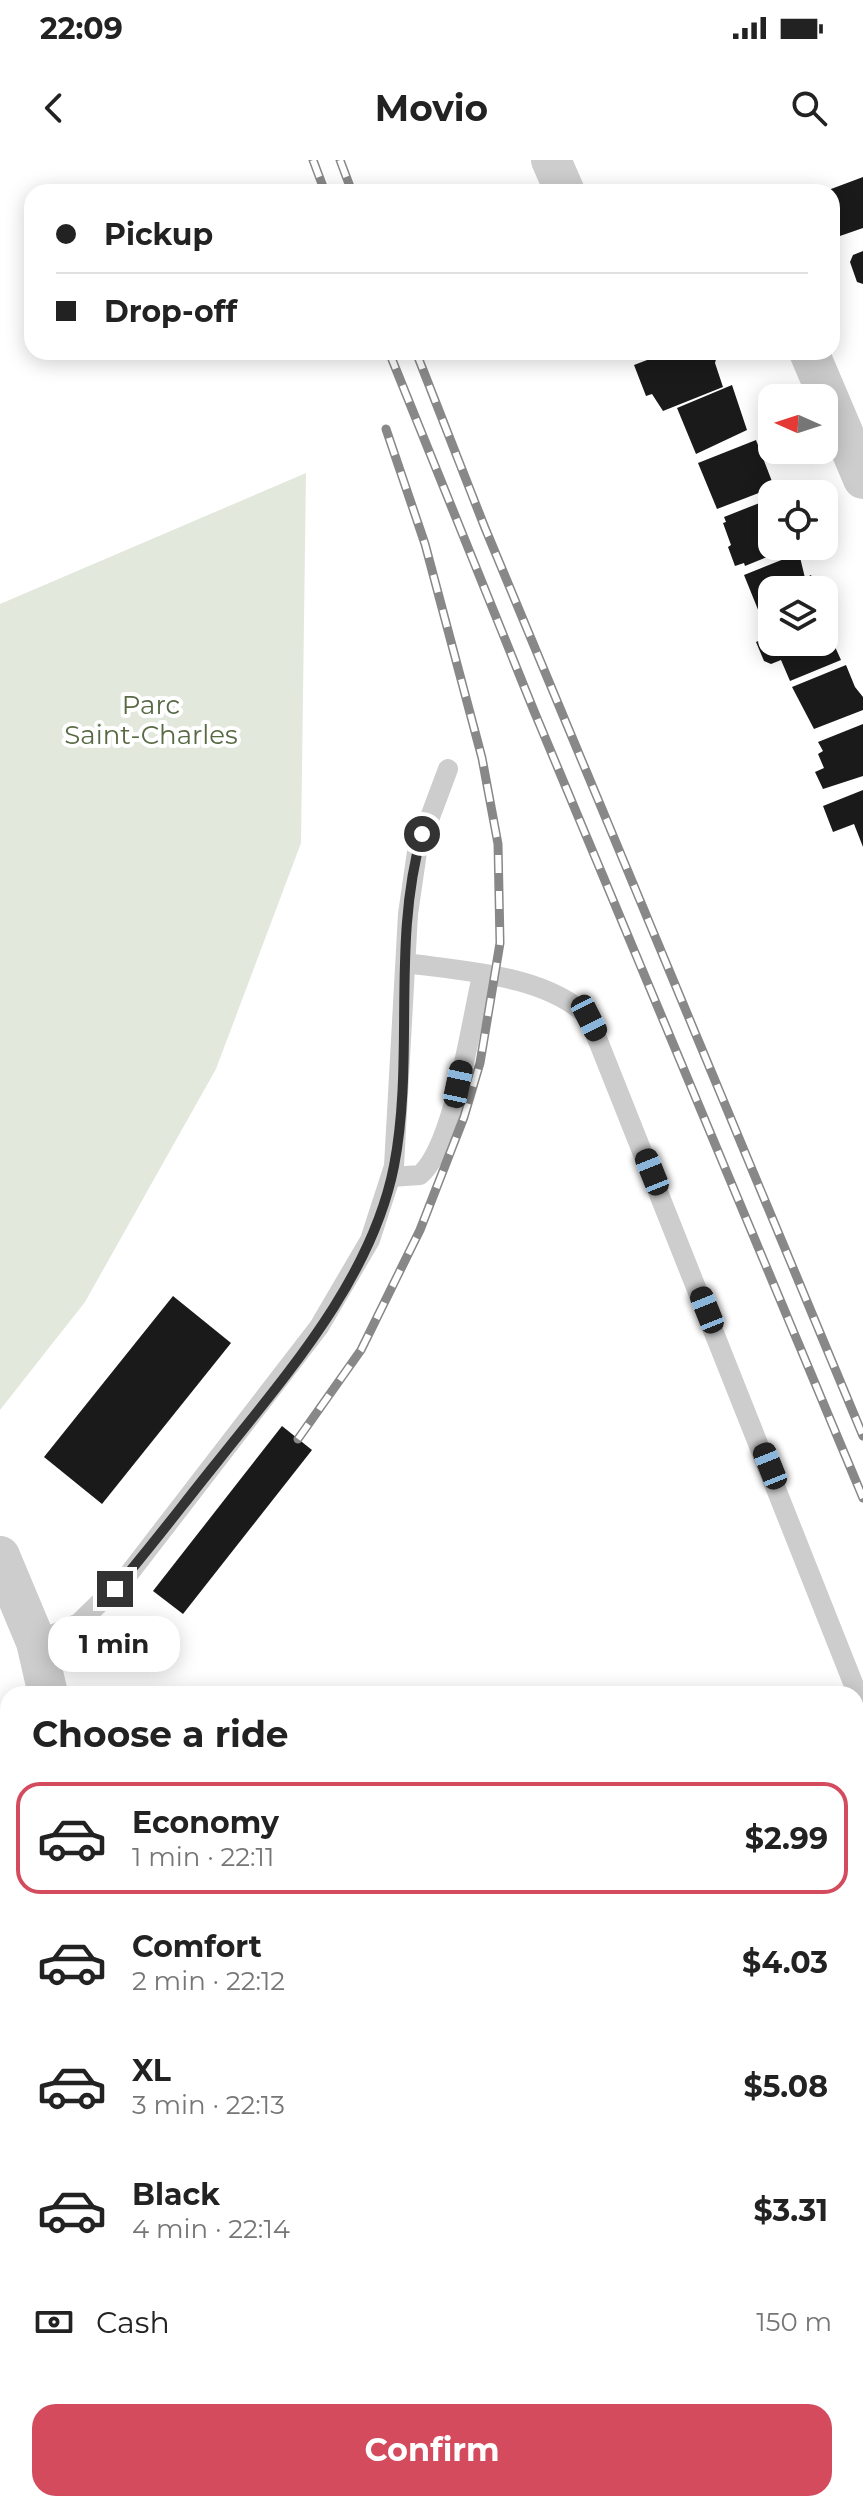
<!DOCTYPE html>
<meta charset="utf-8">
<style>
body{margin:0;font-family:Montserrat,sans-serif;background:#f2f2f2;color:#222;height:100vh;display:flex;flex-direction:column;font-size:30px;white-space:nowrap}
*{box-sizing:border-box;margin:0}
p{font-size:26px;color:#767676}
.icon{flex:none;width:44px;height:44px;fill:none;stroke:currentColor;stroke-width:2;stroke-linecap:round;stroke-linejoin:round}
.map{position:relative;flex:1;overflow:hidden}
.panel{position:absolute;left:0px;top:1526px;width:864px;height:826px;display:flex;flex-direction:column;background:#fff;border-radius:24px 24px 0 0;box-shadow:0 4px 20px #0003}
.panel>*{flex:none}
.top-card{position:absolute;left:24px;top:24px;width:816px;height:176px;border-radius:24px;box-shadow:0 4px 20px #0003;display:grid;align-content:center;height:176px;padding:0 32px;background:#fff}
.needle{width:52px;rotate:273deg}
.fabs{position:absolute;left:758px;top:224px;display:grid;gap:16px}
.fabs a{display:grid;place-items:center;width:80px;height:80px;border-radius:16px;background:#fff;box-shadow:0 4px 20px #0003;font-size:40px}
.end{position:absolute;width:36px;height:36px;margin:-18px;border:10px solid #333;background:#fff;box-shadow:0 0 0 4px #fff}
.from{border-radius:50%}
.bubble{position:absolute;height:56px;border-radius:24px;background:#fff;box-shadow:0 4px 20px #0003;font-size:26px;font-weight:700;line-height:56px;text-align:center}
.car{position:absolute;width:24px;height:48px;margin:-24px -12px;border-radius:10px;box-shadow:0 0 6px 2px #0007;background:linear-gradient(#222 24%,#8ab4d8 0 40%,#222 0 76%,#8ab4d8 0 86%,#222 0)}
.top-card b{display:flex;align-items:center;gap:28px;height:76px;font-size:30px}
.top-card b+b{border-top:2px solid #e0e0e0}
.top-card i{width:20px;height:20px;background:#222}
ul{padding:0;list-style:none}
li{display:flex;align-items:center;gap:24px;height:112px;margin:0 16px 12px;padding:0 16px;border:4px solid transparent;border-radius:24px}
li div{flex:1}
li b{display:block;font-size:30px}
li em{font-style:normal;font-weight:700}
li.active{border-color:#d34b5d}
li>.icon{width:72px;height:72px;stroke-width:1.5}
h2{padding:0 32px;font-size:36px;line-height:96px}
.pay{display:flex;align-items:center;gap:20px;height:88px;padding:0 32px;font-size:30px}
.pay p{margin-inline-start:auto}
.button{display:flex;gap:16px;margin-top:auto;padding:16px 32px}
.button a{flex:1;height:92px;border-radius:24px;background:#d34b5d;color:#fff;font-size:32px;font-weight:700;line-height:92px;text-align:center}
.status{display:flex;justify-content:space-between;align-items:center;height:56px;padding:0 40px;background:#fff;direction:ltr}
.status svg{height:22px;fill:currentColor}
header{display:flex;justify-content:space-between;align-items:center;height:104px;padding:0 32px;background:#fff;font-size:36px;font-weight:700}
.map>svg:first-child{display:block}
.green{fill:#e3e8dd}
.building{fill:#1a1a1a}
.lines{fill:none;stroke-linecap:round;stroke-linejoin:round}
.path{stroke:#c7c7c7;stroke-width:5;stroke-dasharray:4 4;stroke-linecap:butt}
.service{stroke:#cdcdcd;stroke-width:20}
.minor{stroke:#cdcdcd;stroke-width:40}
.rail-casing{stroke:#888;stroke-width:9}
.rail{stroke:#fff;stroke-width:6;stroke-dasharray:18;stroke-linecap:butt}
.route{stroke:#333;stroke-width:10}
.labels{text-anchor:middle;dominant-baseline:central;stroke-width:8;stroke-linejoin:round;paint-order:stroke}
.park-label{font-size:26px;fill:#586a44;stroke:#fff}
</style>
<div class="status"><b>22:09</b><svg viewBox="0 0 49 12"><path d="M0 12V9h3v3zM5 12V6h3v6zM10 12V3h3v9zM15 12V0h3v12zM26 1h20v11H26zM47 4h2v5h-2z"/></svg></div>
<header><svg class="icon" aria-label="back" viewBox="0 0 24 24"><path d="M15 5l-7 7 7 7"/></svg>Movio<svg class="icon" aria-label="search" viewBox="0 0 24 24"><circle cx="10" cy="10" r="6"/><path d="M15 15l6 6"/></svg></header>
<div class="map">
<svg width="863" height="2351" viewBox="0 0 863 2351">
<rect width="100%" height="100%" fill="#fff"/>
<polygon class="green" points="306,313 301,683 216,909 85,1142 0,1250 0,444"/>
<g class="building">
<polygon points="863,17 863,68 837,77 832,68 832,32 823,32"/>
<polygon points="863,91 863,124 857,122 850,102 853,95"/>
<polygon points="657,192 718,192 715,203 723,227 663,251 652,234 646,236 634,205 655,197"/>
<polygon points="732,225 747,270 696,294 677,248"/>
<polygon points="756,280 773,324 769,329 717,349 698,303"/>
<polygon points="772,338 772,386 794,386 745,406 744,403 735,406 728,387 731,385 723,363 726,362 724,357"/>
<polygon points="799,393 805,418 811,415 818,430 772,430 772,459 763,462 744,415"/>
<polygon points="824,458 831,461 835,470 832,480 841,500 790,521 781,500 771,504 764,501 756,482 772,475 772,482 824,482"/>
<polygon points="846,505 855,527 863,537 863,550 814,569 792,527"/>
<polygon points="863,564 863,616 823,629 815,612 824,608 818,594 823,591 818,582"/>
<polygon points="863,630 863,687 854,664 833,672 823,646"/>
<polygon points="173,1136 231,1183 102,1344 44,1297"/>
<polygon points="282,1266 312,1290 183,1454 153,1431"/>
<polygon points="856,1719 863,1737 863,1922 856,1904"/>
<polygon points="863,2080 863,2192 856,2195 856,2082"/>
<polygon points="574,2344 646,2344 657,2351 569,2351"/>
<polygon points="729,2344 827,2344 831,2351 714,2351"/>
</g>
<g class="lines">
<polyline class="path" points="274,2344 284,2351"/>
<g class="service">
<path d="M 406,803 C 463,811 548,815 589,858 L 863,1548"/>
<path d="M 391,1017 L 420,1015 C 454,986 471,862 482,816"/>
<polyline points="36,1482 79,1463 128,1415 319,1167 370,1080 394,1006 408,754 417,692 448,609"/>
</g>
<g class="minor">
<polyline points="551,0 565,32"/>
<polyline points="809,192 863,319"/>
<polyline points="0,1396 36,1482 48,1534"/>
<polyline points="0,1907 8,1894"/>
<polyline points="0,2236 8,2241"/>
<polyline points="186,2344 198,2351"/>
</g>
<g class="rail-casing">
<g id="rail">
<polyline points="313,0 325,32"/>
<polyline points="340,0 352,32"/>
<polyline points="389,192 534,551 863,1338"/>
<polyline points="416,192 485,368 863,1276"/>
<polyline points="298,1279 361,1190 420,1070 464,957 480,903 500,783 498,684 482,598 425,384 386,269"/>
</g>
</g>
<use href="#rail" class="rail"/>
</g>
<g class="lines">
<path class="route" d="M 115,1429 C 151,1387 184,1343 218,1301 C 287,1214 372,1118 394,1006 C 415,897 391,782 422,674"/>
</g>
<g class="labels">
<g class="park-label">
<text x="151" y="545">Parc<tspan x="151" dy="30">Saint-Charles</tspan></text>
</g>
</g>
</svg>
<div class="fabs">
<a><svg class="needle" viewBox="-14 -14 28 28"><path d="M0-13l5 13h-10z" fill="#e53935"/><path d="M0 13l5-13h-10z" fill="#767676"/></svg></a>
<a><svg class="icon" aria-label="locate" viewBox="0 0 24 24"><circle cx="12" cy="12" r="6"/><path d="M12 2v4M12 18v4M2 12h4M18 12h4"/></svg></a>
<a><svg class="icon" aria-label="layers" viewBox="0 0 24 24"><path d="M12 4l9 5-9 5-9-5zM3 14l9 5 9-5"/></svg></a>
</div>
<i class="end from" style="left:422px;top:674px"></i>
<i class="end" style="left:115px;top:1429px"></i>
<div class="bubble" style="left:48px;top:1456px;width:132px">1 min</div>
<i class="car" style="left:589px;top:858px;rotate:153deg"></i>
<i class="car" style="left:458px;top:924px;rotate:12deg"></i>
<i class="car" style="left:652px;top:1012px;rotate:338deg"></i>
<i class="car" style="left:707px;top:1150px;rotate:338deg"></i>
<i class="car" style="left:770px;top:1306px;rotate:338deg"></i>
<div class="top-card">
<b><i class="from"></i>Pickup</b>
<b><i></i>Drop-off</b>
</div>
<section class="panel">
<h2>Choose a ride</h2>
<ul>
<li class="active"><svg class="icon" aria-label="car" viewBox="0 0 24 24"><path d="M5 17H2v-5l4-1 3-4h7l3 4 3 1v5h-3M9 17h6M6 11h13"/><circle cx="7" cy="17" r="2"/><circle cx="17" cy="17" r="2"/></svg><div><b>Economy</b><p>1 min · 22:11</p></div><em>$2.99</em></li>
<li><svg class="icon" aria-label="car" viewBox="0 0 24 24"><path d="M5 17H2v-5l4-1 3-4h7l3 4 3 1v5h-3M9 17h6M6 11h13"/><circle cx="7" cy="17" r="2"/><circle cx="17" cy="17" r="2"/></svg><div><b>Comfort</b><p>2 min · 22:12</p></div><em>$4.03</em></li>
<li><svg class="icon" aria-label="car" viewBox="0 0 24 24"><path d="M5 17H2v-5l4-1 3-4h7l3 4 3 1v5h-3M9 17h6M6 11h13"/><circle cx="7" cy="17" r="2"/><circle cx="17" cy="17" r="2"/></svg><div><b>XL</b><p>3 min · 22:13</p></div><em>$5.08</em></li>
<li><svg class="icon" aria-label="car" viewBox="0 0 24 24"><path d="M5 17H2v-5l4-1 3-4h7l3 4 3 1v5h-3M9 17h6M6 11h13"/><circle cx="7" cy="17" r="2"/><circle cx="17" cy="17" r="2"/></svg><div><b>Black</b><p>4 min · 22:14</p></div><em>$3.31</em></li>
</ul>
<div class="pay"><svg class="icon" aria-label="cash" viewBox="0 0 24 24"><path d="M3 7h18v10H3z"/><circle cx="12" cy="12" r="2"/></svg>Cash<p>150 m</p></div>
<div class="button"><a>Confirm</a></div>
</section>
</div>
